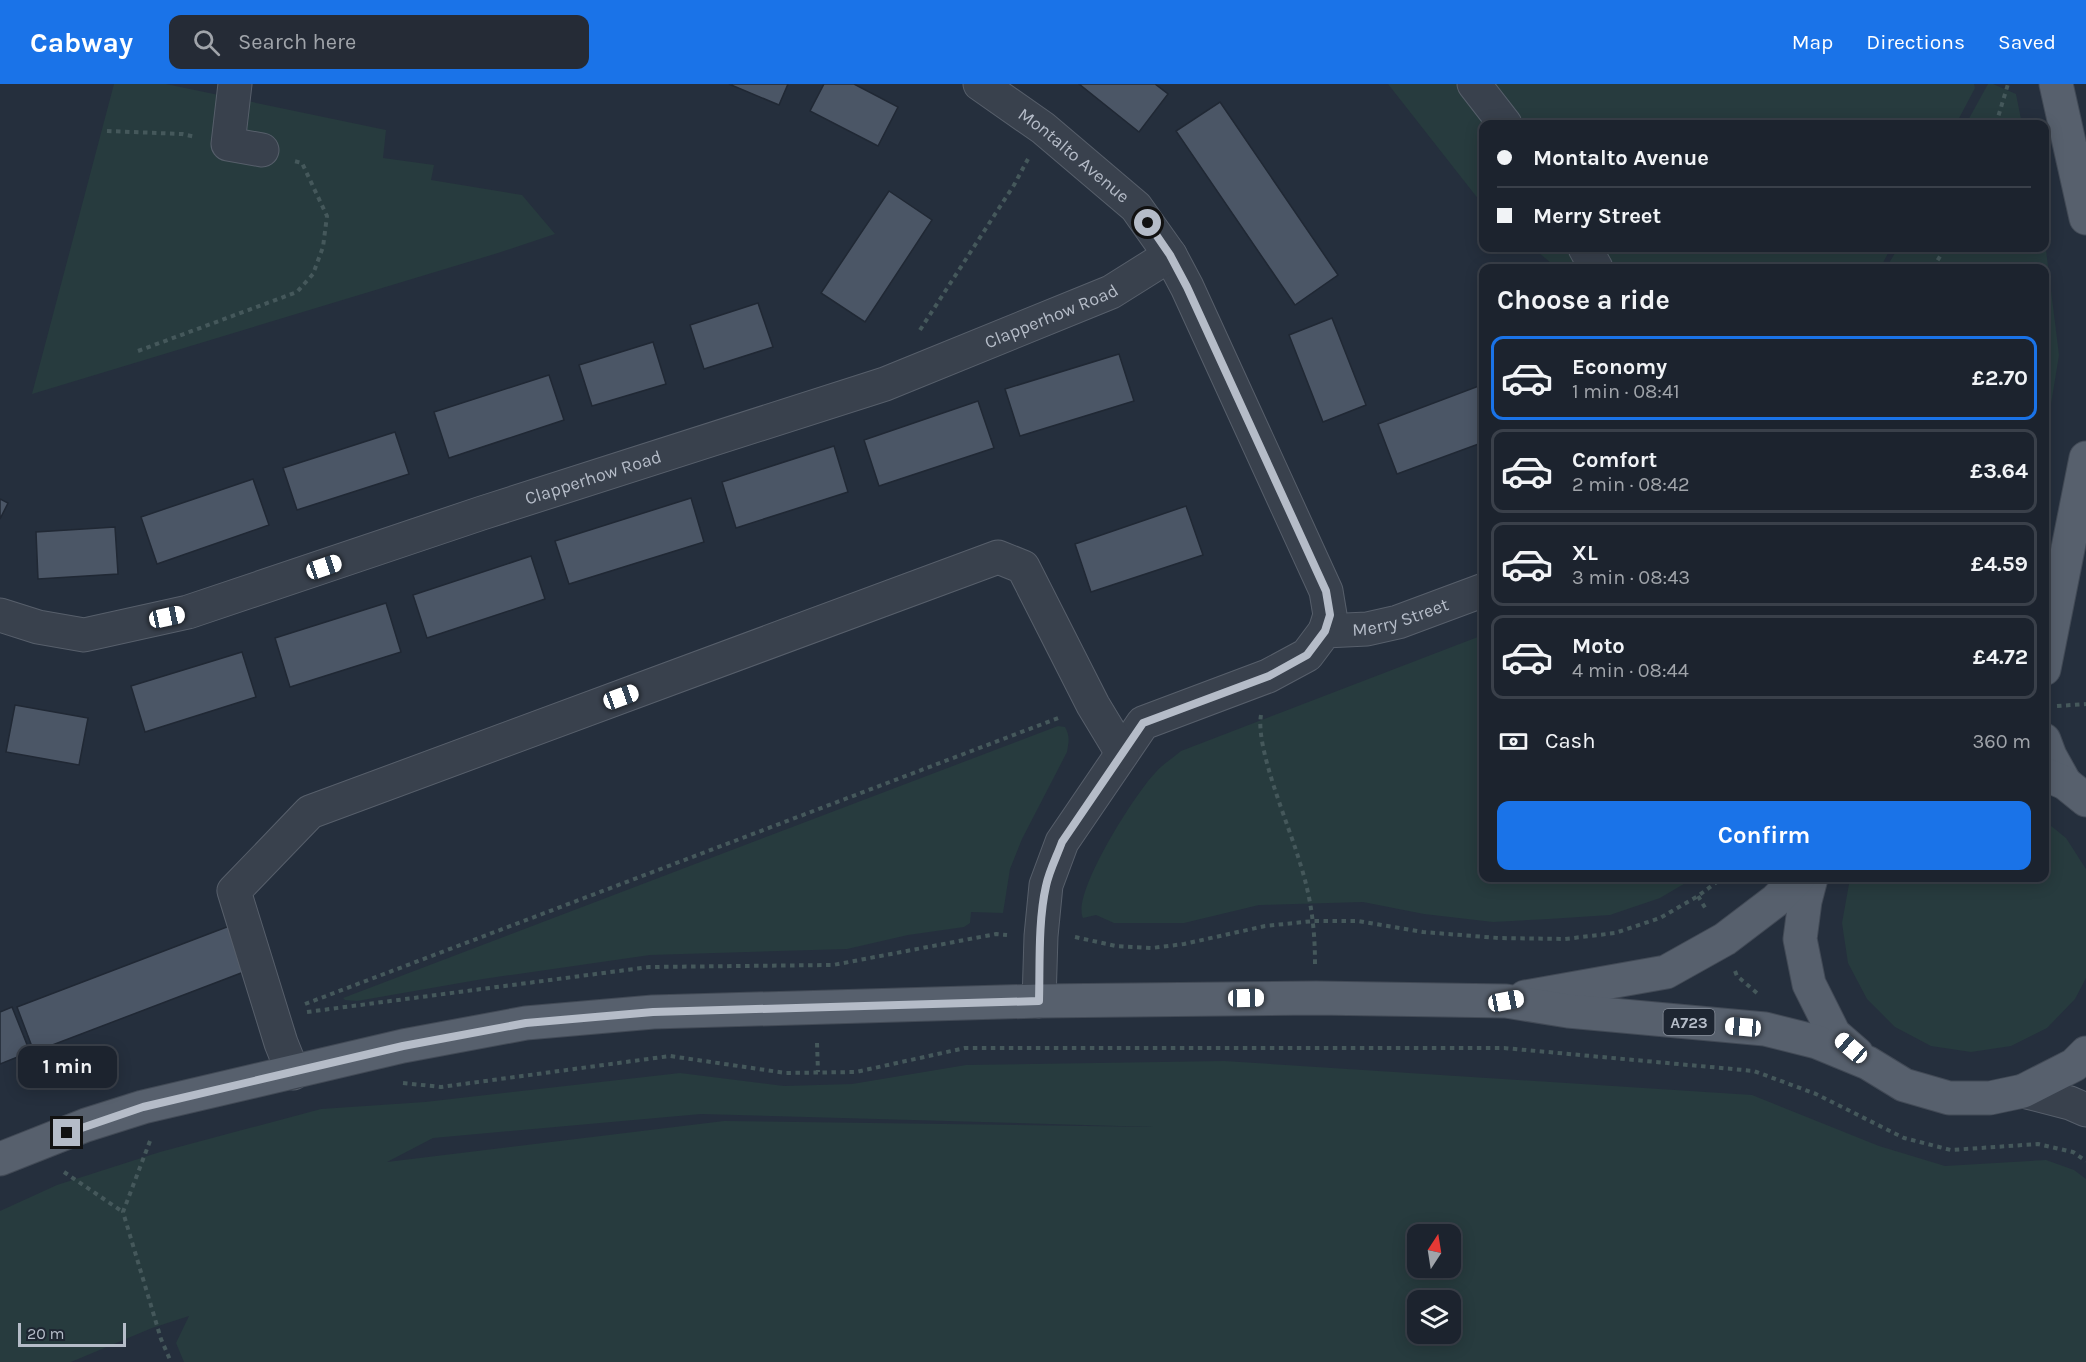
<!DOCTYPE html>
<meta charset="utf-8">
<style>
body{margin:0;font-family:Karla,sans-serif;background:#252b36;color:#f1f3f6;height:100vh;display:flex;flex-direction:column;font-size:22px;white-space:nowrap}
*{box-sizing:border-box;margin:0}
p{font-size:20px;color:#a0a4aa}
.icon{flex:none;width:33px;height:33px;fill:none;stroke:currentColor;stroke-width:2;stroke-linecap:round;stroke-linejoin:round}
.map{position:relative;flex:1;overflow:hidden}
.panel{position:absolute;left:1479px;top:180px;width:570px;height:618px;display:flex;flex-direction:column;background:#1c232e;border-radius:12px;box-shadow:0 3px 15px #0003,0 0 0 2px #3a404a}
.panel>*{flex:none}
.banner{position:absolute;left:1479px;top:36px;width:570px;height:132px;border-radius:12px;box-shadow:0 3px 15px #0003,0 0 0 2px #3a404a;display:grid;align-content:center;height:132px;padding:0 18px;background:#1c232e}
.needle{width:39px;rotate:12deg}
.controls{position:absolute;left:1407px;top:1140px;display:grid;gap:12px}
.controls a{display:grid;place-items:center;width:54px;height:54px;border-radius:12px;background:#1c232e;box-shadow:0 3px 15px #0003,0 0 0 2px #3a404a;font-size:30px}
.scale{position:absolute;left:18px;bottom:15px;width:108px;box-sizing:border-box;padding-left:6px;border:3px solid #b5bcc8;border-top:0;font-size:16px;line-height:21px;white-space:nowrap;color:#b5bcc8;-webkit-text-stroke:4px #1e2632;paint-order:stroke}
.end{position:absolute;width:27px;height:27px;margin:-14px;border:8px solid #b5bcc8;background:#111;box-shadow:0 0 0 3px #111}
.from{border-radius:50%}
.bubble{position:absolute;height:42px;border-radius:12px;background:#1c232e;box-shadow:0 3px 15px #0003,0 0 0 2px #3a404a;font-size:20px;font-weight:700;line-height:42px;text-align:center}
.car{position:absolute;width:18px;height:36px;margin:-18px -9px;border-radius:8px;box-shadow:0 0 4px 2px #0007;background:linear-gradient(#fff 24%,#345 0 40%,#fff 0 76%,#345 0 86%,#fff 0)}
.banner b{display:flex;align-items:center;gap:21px;height:57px;font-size:22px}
.banner b+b{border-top:2px solid #3a404a}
.banner i{width:15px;height:15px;background:#f1f3f6}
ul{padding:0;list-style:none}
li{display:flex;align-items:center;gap:18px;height:84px;margin:0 12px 9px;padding:0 6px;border:3px solid #3a404a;border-radius:12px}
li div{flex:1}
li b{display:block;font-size:22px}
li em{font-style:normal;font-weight:700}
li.on{border-color:#1a73e8}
li>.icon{width:54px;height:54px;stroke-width:1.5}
h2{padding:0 18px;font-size:27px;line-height:72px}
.pay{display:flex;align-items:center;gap:15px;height:66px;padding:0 18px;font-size:22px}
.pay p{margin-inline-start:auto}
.action{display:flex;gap:12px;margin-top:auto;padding:12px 18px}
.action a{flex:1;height:69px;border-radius:12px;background:#1a73e8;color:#fff;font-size:24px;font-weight:700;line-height:69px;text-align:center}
header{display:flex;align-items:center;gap:36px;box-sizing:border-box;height:84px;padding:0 30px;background:#1a73e8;color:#fff}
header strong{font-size:28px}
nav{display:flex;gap:33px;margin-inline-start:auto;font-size:21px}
.search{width:420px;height:54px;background:#252b36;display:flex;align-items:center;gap:15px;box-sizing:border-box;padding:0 21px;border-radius:12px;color:#a0a4aa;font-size:22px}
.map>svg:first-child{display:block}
.green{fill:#273b3e;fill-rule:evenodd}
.building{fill:#4b5666;stroke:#202834;stroke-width:1.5}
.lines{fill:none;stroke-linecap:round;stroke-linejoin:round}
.minor-casing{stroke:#575f6b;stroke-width:35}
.major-casing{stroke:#424a56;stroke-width:35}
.path{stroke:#45585b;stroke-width:4;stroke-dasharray:4.5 4.5;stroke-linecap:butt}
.minor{stroke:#39414d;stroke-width:33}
.major{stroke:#57606d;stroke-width:33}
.route{stroke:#b5bcc8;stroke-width:8}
.labels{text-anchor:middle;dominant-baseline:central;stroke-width:4.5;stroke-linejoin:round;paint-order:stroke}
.shield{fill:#1e2632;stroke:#888f9b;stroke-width:1.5}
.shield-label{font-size:16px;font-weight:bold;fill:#b5bcc8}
.street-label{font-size:18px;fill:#b5bcc8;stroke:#1e2632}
</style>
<header>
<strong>Cabway</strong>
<div class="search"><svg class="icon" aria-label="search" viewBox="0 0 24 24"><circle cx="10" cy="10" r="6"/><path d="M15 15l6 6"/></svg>Search here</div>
<nav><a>Map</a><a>Directions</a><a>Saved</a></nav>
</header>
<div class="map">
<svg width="2086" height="1278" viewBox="0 0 2086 1278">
<rect width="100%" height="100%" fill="#252f3d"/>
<g class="green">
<polygon points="114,0 166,0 386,46 383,74 434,81 431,96 522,111 555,150 498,169 32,310"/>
<polygon points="1388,0 1974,0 1975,4 1956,40 1484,40 1483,121"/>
<polygon points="1988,0 1993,0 2016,10 2022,40 1966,40"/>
<polygon points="2045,158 2059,271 2045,357 2044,184 1886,184 1898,164 2044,164"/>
<polygon points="1533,164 1891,164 1880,184 1557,184"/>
<path d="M 1483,551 L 1484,794 L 1694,794 L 1660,814 L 1610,831 L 1549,835 L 1493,838 L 1424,830 L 1363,818 L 1259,821 L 1184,839 L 1114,839 L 1096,831 L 1083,834 C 1071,810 1136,708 1156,688 C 1163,680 1173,674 1181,667 Z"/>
<path d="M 1058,642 L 1065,643 C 1070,652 1069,657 1067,668 L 1022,755 L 1010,785 L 1003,829 L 971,828 L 970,839 L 964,843 L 908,851 L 847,865 L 650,871 L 483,895 L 357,917 L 345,916 L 343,914 Z"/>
<polygon points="2045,737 2066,754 2086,785 2086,894 2075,915 2047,944 2011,962 1971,968 1931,962 1895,943 1867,915 1848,879 1842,839 1849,800 1852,794 2044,794"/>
<path d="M 1224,977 L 1752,1011 L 1879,1062 L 1945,1082 L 2046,1076 L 2074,1086 L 2086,1095 L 2086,1278 L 184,1278 L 176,1259 L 189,1232 L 152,1244 L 71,1278 L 0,1278 L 0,1127 L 57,1101 L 160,1068 L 321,1025 L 425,1018 L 680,989 L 784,1002 L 852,1000 L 966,981 ZM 701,1030 L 1153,1043 L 724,1037 L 387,1078 L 433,1054 ZM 1418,1150 L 1450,1150 L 1450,1184 L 1418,1184 ZM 1418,1216 L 1450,1216 L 1450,1250 L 1418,1250 Z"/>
</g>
<g class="building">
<polygon points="729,0 788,0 779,21"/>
<polygon points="824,0 854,0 898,23 878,62 810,27"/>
<polygon points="1079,0 1155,0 1168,10 1139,48"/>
<polygon points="1220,18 1338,191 1295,221 1176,47"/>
<polygon points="889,107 932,136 865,238 821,209"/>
<polygon points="758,219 773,263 704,285 690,241"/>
<polygon points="1332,234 1366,321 1323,338 1289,251"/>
<polygon points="653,258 666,300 592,322 579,281"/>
<polygon points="1119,270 1134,317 1020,352 1005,305"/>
<polygon points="549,291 564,336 449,374 434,328"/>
<polygon points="1484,300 1484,358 1397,390 1378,340"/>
<polygon points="978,317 994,364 879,402 864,356"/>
<polygon points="395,348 409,390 297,426 283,384"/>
<polygon points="834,362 848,408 736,444 722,398"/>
<polygon points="253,395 269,441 157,480 141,433"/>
<polygon points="691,414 704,458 569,500 555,457"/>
<polygon points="0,415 8,419 0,435"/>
<polygon points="1186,422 1203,471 1091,508 1075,460"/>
<polygon points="115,443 118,490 38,495 36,448"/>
<polygon points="531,472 545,515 427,554 413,511"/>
<polygon points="386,519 401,568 290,603 275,554"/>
<polygon points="242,568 256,613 145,648 131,602"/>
<polygon points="15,621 88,634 79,681 6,668"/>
<polygon points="232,841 249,886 34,968 17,923"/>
<polygon points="12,923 30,968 0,980 0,928"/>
</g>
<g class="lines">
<g class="minor-casing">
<g id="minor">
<polyline points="235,0 228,60 262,66"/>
<path id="s1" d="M 980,0 L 1043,44 L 1136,123 L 1170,171 L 1187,203 L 1326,507 L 1330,531 L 1325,547"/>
<polyline points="1474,0 1505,40"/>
<polyline points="1585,164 1596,184"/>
<path id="s2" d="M 0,531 L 38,543 L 84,551 L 188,528 L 482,429 L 885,300 L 1111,208 L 1170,171"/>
<path id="s3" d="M 1039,917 L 1041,852 L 1046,801 L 1062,758 L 1143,639 L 1268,592 L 1307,571 L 1325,547 L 1367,545 L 1398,538 L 1484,506"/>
<polyline points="293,989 281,959 234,807 310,728 998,473 1023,483 1093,621 1122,669"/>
<polyline points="2023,1007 2070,1019 2086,1026"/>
</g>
</g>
<g class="major-casing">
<g id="major">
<polyline points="2056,0 2086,134"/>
<polyline points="2044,585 2086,374"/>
<polyline points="2044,656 2050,672 2065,699"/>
<polyline points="2044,690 2065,699 2086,716"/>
<polyline points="1811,794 1805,817 1800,855 1809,900 1834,950 1857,970"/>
<polyline points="1525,913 1666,888 1725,855 1775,817 1798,794"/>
<polyline points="0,1075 86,1041 143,1023 403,962 526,939 653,928 1039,917 1316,914 1506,917 1568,927 1765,945 1817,958 1868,979 1904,1001 1949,1014 1990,1014 2023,1007 2074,981 2086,969"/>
</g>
</g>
<g class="path">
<polyline points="1996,40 2008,0"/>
<polyline points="107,47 182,50 196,53"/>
<polyline points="1933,184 1945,164"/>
<polyline points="920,246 1014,101 1028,75"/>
<polyline points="138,267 297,208 313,190 323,163 327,132 302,79 294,77"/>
<polyline points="2057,622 2086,620"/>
<path d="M 1261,631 C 1255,664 1290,744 1300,779 C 1311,813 1315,844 1315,880"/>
<polyline points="1698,812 1707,827"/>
<polyline points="1075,853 1116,862 1152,864 1184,860 1265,842 1314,837 1358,837 1423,848 1498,854 1565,855 1615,849 1660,834 1698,812 1722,794"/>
<polyline points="1735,887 1737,892 1757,909"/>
<polyline points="305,920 1061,633"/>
<polyline points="307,928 649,883 833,881 996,850 1007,851"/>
<polyline points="817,959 818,988"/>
<polyline points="403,999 441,1003 670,972 786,989 856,988 965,964 1504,964 1754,987 1816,1010 1904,1054 1951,1066 2038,1060 2073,1068 2086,1077"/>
<polyline points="150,1057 123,1128 161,1255 171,1278"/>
<polyline points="64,1088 123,1128"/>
</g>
<use href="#minor" class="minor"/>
<use href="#major" class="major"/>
</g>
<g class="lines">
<path class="route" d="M 67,1049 L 143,1023 L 403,962 L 526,939 L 653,928 L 1039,917 C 1040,881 1038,837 1046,802 C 1049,787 1057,772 1062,758 L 1143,639 L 1269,592 L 1307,571 L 1325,547 L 1330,531 L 1326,507 L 1187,203 L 1170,171 L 1148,139"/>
</g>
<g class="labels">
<rect class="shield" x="1663.5" y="925" width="51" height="26" rx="4.5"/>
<g class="shield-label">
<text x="1689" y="938">A723</text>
</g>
<g class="street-label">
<text stroke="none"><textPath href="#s1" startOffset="118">Montalto Avenue</textPath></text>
<text stroke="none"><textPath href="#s2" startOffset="1106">Clapperhow Road</textPath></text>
<text stroke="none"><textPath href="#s2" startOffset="620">Clapperhow Road</textPath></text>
<text stroke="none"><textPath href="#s3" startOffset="591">Merry Street</textPath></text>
</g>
</g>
</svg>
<div class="controls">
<a><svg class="needle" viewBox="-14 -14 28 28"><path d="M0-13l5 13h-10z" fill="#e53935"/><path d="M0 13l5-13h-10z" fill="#a0a4aa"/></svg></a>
<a><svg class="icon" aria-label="layers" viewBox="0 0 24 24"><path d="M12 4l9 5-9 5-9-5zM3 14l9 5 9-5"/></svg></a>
</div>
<div class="scale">20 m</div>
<i class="end from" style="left:1148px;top:139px"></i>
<i class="end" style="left:67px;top:1049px"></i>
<div class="bubble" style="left:18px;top:962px;width:99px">1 min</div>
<i class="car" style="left:324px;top:483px;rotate:71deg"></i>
<i class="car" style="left:167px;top:533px;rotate:78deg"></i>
<i class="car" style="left:621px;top:613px;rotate:70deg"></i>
<i class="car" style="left:1246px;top:914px;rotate:89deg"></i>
<i class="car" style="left:1506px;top:917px;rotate:79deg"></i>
<i class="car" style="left:1743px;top:943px;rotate:275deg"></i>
<i class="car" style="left:1851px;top:964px;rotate:311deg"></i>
<div class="banner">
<b><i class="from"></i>Montalto Avenue</b>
<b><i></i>Merry Street</b>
</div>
<section class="panel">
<h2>Choose a ride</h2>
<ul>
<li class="on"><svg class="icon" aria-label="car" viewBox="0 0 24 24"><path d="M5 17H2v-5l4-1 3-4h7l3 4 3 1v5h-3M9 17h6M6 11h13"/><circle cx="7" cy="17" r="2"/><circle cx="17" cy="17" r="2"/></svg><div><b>Economy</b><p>1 min · 08:41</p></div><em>£2.70</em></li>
<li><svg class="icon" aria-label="car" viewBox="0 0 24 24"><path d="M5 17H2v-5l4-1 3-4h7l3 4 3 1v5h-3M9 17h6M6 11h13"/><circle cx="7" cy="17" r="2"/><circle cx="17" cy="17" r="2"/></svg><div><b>Comfort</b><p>2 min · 08:42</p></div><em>£3.64</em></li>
<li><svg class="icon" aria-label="car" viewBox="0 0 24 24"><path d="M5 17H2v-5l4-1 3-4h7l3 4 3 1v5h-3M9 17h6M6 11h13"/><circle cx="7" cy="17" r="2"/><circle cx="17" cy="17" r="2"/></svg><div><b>XL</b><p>3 min · 08:43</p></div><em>£4.59</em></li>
<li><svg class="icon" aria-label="car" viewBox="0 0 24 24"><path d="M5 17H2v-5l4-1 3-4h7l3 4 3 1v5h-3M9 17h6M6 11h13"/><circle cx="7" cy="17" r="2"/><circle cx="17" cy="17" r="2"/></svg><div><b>Moto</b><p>4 min · 08:44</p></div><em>£4.72</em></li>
</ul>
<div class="pay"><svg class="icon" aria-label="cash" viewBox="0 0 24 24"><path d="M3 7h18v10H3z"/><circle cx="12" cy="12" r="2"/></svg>Cash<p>360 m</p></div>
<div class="action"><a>Confirm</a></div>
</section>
</div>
